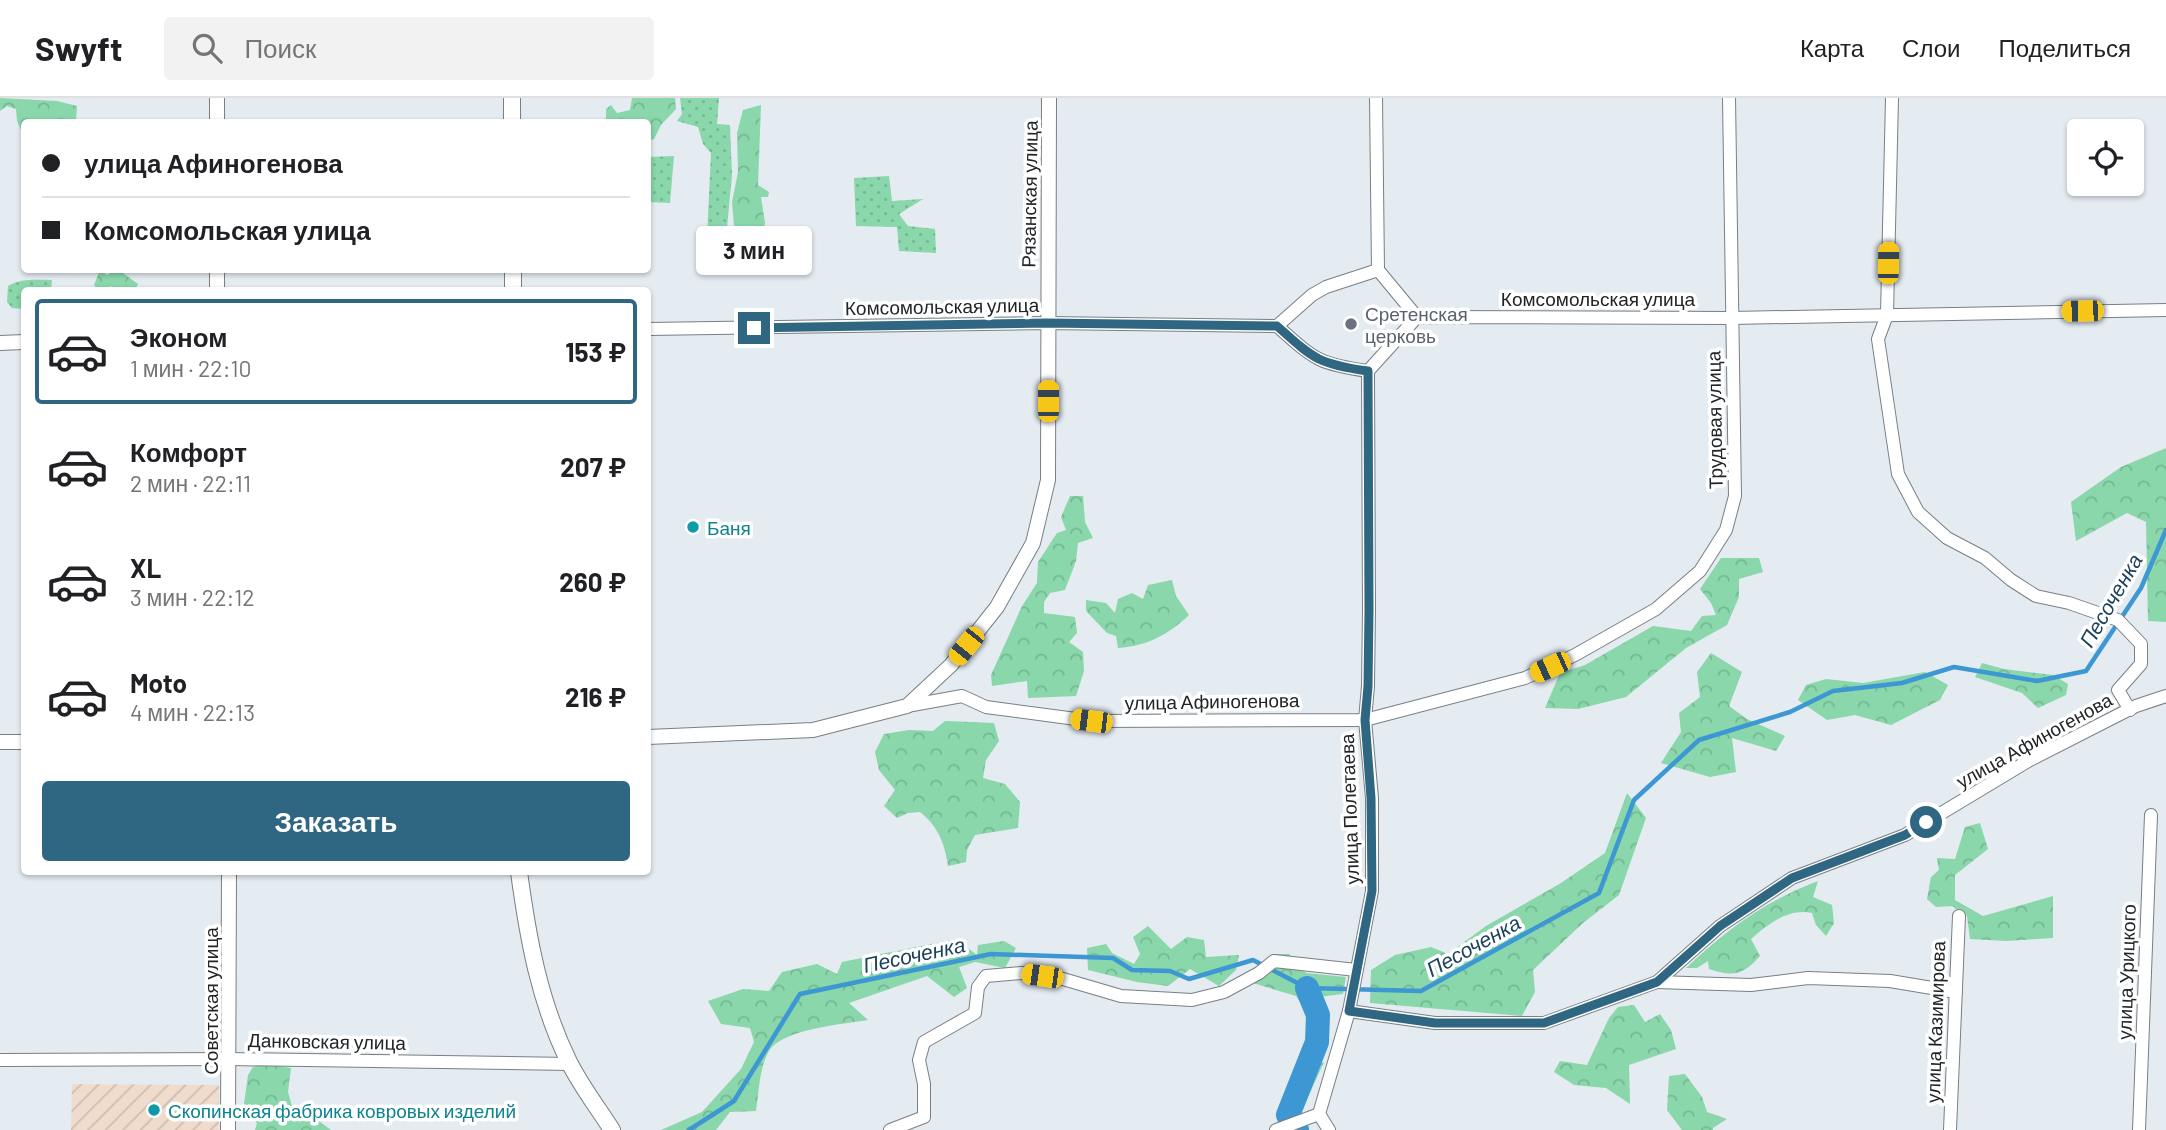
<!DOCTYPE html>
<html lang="ru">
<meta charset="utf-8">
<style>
body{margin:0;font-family:Barlow,sans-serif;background:#f2f2f2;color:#202124;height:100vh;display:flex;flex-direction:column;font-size:26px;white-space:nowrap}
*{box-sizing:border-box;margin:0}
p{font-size:23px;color:#757577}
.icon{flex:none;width:38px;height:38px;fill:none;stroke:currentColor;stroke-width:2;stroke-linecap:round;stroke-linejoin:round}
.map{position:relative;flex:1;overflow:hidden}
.panel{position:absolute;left:21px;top:189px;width:630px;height:588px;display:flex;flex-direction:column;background:#fff;border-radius:7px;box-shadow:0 2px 5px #0004}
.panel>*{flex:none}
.banner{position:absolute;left:21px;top:21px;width:630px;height:154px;border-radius:7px;box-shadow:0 2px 5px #0004;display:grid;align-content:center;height:154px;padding:0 21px;background:#fff}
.controls{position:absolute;left:2067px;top:21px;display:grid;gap:14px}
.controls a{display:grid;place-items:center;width:77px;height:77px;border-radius:7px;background:#fff;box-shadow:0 2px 5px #0004;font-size:35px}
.end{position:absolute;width:32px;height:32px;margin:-16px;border:9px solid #2f6681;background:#fff;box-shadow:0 0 0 4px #fff}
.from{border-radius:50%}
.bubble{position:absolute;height:49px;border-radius:7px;background:#fff;box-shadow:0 2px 5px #0004;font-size:23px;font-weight:700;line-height:49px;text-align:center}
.car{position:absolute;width:21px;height:42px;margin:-21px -10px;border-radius:9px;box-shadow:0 0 5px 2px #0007;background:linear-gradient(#f5c518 24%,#345 0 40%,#f5c518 0 76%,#345 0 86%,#f5c518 0)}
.banner b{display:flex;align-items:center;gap:24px;height:66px;font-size:26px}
.banner b+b{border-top:2px solid #e0e0e0}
.banner i{width:18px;height:18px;background:#202124}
ul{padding:12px 0 0;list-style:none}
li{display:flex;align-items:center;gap:21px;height:105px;margin:0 14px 10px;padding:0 7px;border:4px solid transparent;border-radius:7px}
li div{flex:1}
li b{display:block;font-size:26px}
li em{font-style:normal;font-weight:700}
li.on{border-color:#2f6681}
li>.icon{width:63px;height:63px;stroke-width:1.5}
.button{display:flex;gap:14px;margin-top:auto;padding:14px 21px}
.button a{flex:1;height:80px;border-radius:7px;background:#2f6681;color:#fff;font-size:28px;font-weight:700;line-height:80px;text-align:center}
header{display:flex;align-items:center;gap:42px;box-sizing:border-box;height:98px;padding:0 35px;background:#fff;border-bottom:2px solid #e0e0e0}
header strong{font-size:33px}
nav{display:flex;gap:38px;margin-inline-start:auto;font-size:24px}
.search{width:490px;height:63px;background:#f2f2f2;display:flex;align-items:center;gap:18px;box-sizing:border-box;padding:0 24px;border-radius:7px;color:#757577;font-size:26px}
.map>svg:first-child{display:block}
.industrial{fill:url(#industrial-furrows)}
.grass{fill:url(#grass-dots)}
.forest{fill:url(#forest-crowns)}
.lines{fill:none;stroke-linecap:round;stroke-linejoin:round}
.stream{stroke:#3c97d2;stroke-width:4.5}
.river{stroke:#3c97d2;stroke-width:24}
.minor-casing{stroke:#797f84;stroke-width:14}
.tertiary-casing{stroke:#797f84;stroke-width:16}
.secondary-casing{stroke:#797f84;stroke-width:18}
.minor{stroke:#fff;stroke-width:12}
.tertiary{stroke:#fff;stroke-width:14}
.secondary{stroke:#fff;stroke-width:16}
.route{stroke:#2f6681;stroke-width:9}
.worship-dot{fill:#6b7280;stroke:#fff;stroke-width:2.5}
.culture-dot{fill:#0f9aa8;stroke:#fff;stroke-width:2.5}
.labels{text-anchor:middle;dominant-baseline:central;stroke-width:7;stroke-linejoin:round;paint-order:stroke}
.street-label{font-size:19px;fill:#222426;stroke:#fff}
.worship-label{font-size:19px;fill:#5b616d;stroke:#fff;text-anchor:start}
.culture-label{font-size:19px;fill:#0d838f;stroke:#fff;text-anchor:start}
.water-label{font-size:21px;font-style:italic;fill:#1c425b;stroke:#fff}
</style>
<header>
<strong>Swyft</strong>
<div class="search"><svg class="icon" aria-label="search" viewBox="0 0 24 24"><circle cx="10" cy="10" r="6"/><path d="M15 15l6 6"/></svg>Поиск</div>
<nav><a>Карта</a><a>Слои</a><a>Поделиться</a></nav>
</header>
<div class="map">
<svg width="2166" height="1032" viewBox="0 0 2166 1032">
<defs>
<pattern id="industrial-furrows" width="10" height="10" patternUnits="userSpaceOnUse" patternTransform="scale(1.75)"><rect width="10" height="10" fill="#f0dccd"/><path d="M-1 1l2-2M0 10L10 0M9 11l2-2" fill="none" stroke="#cebdb0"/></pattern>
<pattern id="grass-dots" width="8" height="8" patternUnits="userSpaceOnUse" patternTransform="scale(1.75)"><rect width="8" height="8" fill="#89d7ab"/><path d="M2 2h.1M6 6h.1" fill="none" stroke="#76b893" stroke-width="1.8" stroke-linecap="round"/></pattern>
<pattern id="forest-crowns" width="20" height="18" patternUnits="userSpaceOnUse" patternTransform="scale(1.75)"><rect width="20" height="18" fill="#89d7ab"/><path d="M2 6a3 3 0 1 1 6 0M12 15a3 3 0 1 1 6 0" fill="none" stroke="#76b893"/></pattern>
</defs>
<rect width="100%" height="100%" fill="#e4ebf1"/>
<polygon class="industrial" points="72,986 219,987 219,1032 71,1032"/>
<g class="grass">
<polygon points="680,0 719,0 717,26 730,27 732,77 727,130 707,139 711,55 703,46 698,29 677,23 682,16"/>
<polygon points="674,58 670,105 648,104 648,59"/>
<polygon points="889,78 892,103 923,101 899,116 908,128 935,131 936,155 899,153 897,129 856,128 854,80"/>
<path d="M 52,182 L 51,192 L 24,192 L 24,211 L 12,210 L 7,204 L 8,188 C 21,180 37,182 52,182 Z"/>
</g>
<g class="forest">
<polygon points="0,0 57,3 77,8 76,23 24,24 24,39 17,23 16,11 7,8 0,13"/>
<polygon points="632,0 675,0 676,11 661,27 654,41 648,43 648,24 599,24 606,20 606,11 611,7 617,15 630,12"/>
<polygon points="761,7 758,87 769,94 768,99 761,99 765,125 759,154 742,147 726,160 718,149 734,128 732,104 738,74 737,35 743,12"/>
<polygon points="100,172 107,177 115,172 123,175 138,186 135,192 116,192 111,188 107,192 98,192 94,187"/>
<polygon points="2166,350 2166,524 2148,523 2146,424 2127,415 2076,443 2071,404 2121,369"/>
<polygon points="1070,398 1083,398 1085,424 1093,440 1078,445 1076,463 1065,492 1050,495 1044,504 1044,515 1075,519 1077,535 1069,544 1083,554 1084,573 1076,598 1028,600 1027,583 992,588 991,577 1022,508 1037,485 1038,464 1057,435 1066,432 1061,419"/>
<polygon points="1721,460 1759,460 1763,474 1739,481 1739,499 1727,527 1686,550 1626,599 1578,611 1545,610 1560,575 1585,567 1653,528 1691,533 1702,518 1716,517 1711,505 1700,491"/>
<path d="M 1172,482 L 1176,498 L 1189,517 C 1168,537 1147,548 1118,550 L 1116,538 L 1107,535 L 1086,513 L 1086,502 L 1106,505 L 1115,515 L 1118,501 L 1132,495 L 1143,501 L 1148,487 Z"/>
<polygon points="1711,555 1742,574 1729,608 1747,621 1785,638 1776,653 1732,640 1736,674 1710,679 1661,665 1681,634 1679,615 1700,599 1697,574"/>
<polygon points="1982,565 2004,571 2053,577 2068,586 2066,597 2038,610 2022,595 1975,579"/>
<polygon points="1925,574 1948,587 1940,602 1891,627 1855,617 1827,622 1798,602 1806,587 1826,581 1863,585"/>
<path d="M 945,623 L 994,625 L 999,643 L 986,662 L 983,680 L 1005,686 L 1020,704 L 1018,730 L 975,737 L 967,752 L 966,764 L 948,768 C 945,746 938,728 920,714 L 908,715 L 897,720 L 884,708 L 895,692 L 879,672 L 875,654 L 884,636 L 909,632 L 933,633 Z"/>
<polygon points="1627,695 1646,720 1619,797 1583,825 1533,872 1535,894 1522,918 1370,905 1371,872 1395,857 1431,849 1448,856 1486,828 1561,785 1605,755"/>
<polygon points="1980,725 1988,751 1955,777 1955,802 1983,818 2053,798 2053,840 2006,843 1970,841 1967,818 1952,808 1936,809 1927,801 1931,779 1939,772 1937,760 1955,761 1965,729"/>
<path d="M 1818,783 L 1813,799 L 1832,807 L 1834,825 L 1826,838 L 1816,827 L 1812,815 C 1788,810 1768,826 1751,841 L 1760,858 C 1743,877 1733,879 1709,871 L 1708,863 L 1697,870 L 1686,870 C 1727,831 1765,803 1818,783 Z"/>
<polygon points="1148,828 1171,851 1187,839 1204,842 1206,859 1239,857 1236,872 1219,888 1190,871 1168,888 1137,884 1088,872 1087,850 1106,846 1112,855 1134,866 1140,856 1133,839"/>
<path d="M 956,841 L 977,857 L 978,847 L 1004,843 L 1016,850 L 1005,870 L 975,864 L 959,869 L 967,890 L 954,899 L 927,878 L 849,905 L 868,922 C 844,926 782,931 769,953 C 759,970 759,994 756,1013 L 730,1014 L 716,1032 L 661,1032 L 702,1014 L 741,971 L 754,944 L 750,930 L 721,926 L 708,903 L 743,891 L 769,893 L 782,874 L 817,866 L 837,876 L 842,864 Z"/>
<polygon points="1272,856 1289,856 1306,875 1346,879 1343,896 1319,899 1325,912 1320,954 1306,952 1311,921 1296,898 1253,885"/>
<polygon points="1634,907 1645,924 1660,916 1671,932 1676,951 1629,967 1630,1006 1606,990 1574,987 1554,974 1560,963 1587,967 1609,920 1618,909"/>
<polygon points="1324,964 1302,1012 1284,1021 1277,1018 1299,971"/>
<polygon points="268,966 291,970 288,994 295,1018 311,1017 331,1032 255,1032 257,1025 243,1013 248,977 253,969"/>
<polygon points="1685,976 1702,999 1707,1014 1727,1021 1713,1030 1713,1032 1682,1032 1667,1012 1669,978"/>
</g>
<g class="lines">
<polyline class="stream" points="689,1032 734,1003 800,896 991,856 1113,860 1132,872 1170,873 1189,881 1253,862 1307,890 1421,893 1599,795 1634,702 1699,642 1790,614 1833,593 1902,585 1954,569 2037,583 2086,573 2141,490 2166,432"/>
<polyline class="river" points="1297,1032 1288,1017 1317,944 1318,917 1307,890"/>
<g class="minor-casing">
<g id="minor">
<polyline points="1376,0 1378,172"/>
<polyline points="1892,0 1887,217 1878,241 1898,376 1918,414 1947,440 1985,460 2011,482 2036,498 2069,505 2118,522 2141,546 2141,566 2118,592 2130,612"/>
<polyline points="1378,172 1417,219"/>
<polyline points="1277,228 1312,197 1326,189 1378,172"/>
<path d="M 648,231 L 1047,225 L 1277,228 C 1314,261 1318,266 1368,273"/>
<polyline points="1368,273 1417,219 1732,220 2166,212"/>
<polyline points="907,608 962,598 986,609 1091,623 1365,622 1525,580 1575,557 1656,511 1700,473 1726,432 1735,398 1729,0"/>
<polyline points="1657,884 1751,887 1808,880 1890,883 1956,894"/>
<polyline points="1349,913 1435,925 1544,925 1657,884 1720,828 1792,780 1905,737 2028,663 2136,608 2166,598"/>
<polyline points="0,962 230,961 570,966"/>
<polyline points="1319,1016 1349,913 1372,793 1372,700 1365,622 1368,588 1369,512 1368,273"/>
<polyline points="890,1032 924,1019 924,986 919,962 924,944 975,915 978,889 986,878 1021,875 1063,881 1121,898 1192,902 1224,894 1259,875 1274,863 1356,872"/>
<polyline points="1276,1032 1319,1016 1329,1032"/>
<polyline points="1950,1032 1959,818"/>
<polyline points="2139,1032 2151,717"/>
</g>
</g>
<g class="tertiary-casing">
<g id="tertiary">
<polyline points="217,0 217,24"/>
<polyline points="217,172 217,192"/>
<polyline points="0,245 24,244"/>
<polyline points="648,639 813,632 907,608 951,567 997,509 1033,445 1048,382 1049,0"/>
<polyline points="0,644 24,644"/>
<polyline points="228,1032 229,774"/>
</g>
</g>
<g class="secondary-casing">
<g id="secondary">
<polyline points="512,0 512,24"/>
<polyline points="513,172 513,192"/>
<path d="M 519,774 C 528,840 539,903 569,964 C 581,988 598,1010 612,1032"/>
</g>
</g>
<use href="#minor" class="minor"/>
<use href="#tertiary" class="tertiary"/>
<use href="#secondary" class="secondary"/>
</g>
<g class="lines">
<path class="route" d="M 754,230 L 1047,225 L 1277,228 C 1314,261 1318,266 1368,273 L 1369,512 L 1368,588 L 1365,622 L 1371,700 L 1372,793 L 1349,913 L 1435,925 L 1544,925 L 1657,884 L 1720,828 L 1792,780 L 1905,737 L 1926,724"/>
</g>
<circle class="worship-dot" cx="1351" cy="226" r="7"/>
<g class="culture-dot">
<circle cx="693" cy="429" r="7"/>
<circle cx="154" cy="1012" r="7"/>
</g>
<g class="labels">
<g class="street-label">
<text transform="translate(1029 96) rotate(-89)">Рязанская улица</text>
<text x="1598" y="200">Комсомольская улица</text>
<text transform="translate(942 208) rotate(-1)">Комсомольская улица</text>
<text transform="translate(1714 322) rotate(-91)">Трудовая улица</text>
<text transform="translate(1212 603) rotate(-1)">улица Афиногенова</text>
<text transform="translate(2034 642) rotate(-29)">улица Афиногенова</text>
<text transform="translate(1349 711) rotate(-92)">улица Полетаева</text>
<text transform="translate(2126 874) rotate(-88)">улица Урицкого</text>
<text transform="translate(210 903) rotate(-90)">Советская улица</text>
<text transform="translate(1935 924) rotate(-88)">улица Казимирова</text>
<text transform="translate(327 943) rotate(1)">Данковская улица</text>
</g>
<g class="worship-label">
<text x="1365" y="215">Сретенская<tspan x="1365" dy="22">церковь</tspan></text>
</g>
<g class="culture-label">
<text x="707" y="429">Баня</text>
<text x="168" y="1012">Скопинская фабрика ковровых изделий</text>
</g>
<g class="water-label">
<text transform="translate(2110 502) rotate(-60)">Песоченка</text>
<text transform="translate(1473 847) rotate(-29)">Песоченка</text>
<text transform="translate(914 856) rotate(-12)">Песоченка</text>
</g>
</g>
</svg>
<div class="controls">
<a><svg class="icon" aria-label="locate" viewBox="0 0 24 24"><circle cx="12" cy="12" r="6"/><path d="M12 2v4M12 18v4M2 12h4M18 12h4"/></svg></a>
</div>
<i class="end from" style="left:1926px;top:724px"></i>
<i class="end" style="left:754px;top:230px"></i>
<div class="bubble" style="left:696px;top:128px;width:116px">3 мин</div>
<i class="car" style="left:1888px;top:165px;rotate:1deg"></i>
<i class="car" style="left:2082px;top:213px;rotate:269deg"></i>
<i class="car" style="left:1048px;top:303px;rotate:0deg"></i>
<i class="car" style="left:966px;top:548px;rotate:219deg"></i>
<i class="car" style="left:1550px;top:569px;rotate:246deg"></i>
<i class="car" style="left:1091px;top:623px;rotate:277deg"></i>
<i class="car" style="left:1042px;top:878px;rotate:278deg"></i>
<div class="banner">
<b><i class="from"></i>улица Афиногенова</b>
<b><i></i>Комсомольская улица</b>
</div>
<section class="panel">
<ul>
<li class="on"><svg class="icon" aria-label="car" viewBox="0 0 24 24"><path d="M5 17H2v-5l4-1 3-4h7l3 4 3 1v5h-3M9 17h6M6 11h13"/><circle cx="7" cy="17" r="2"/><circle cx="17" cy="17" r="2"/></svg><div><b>Эконом</b><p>1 мин · 22:10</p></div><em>153 ₽</em></li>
<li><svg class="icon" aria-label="car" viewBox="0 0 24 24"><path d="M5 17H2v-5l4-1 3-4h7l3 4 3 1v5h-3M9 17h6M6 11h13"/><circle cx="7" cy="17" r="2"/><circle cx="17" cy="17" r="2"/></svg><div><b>Комфорт</b><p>2 мин · 22:11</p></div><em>207 ₽</em></li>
<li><svg class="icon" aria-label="car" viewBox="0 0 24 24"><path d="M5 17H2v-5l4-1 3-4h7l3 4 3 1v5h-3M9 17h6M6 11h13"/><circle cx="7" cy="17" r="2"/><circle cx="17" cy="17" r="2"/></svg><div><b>XL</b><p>3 мин · 22:12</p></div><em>260 ₽</em></li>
<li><svg class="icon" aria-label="car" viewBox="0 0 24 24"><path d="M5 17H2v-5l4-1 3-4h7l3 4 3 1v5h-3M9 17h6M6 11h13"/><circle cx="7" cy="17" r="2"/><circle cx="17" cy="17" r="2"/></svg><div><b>Moto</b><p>4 мин · 22:13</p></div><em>216 ₽</em></li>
</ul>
<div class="button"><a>Заказать</a></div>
</section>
</div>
